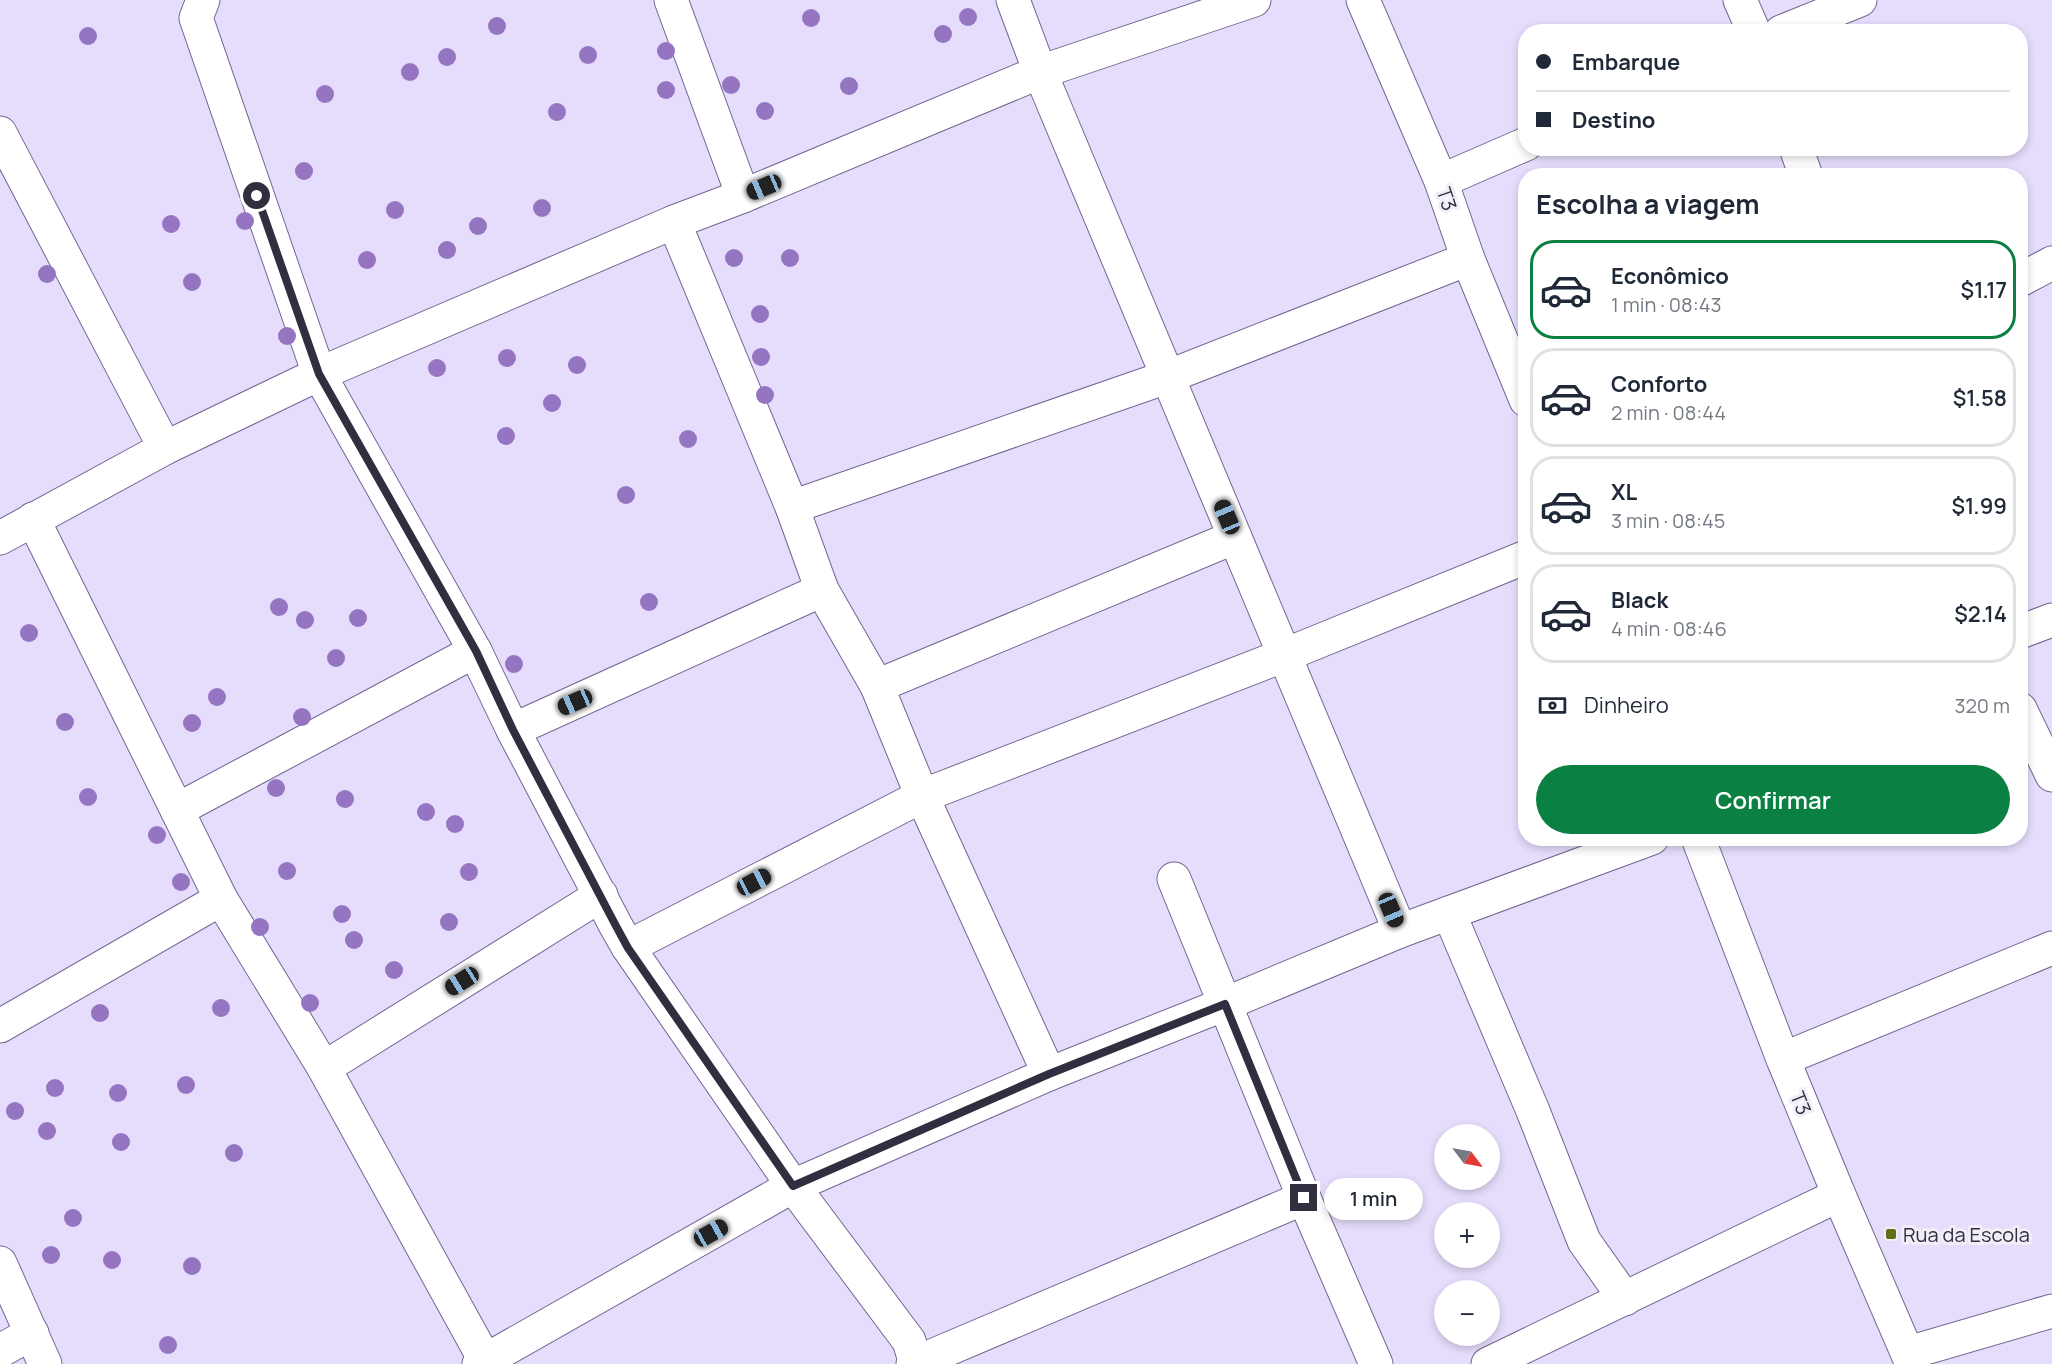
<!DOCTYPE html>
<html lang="pt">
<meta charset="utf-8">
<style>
body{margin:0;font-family:Manrope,sans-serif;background:#f2f2f3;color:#1f2937;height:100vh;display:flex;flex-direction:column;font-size:22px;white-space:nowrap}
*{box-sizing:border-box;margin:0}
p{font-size:20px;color:#747a83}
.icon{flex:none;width:33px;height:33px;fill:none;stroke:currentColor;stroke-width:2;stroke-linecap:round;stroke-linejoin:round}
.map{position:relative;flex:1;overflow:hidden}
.details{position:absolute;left:1518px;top:168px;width:510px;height:678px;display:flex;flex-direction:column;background:#fff;border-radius:24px;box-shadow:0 3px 9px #0003}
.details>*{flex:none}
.top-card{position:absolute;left:1518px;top:24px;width:510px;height:132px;border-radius:24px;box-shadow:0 3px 9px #0003;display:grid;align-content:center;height:132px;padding:0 18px;background:#fff}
.needle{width:39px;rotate:122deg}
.controls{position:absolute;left:1434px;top:1124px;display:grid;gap:12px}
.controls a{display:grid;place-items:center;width:66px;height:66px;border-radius:50%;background:#fff;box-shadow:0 3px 9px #0003;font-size:30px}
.end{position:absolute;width:27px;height:27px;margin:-14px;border:8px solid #332d40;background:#fff;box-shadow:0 0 0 3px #fff}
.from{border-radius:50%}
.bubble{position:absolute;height:42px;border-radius:21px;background:#fff;box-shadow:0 3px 9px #0003;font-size:20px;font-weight:600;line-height:42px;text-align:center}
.car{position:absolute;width:18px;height:36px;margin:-18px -9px;border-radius:8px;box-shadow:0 0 4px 2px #0007;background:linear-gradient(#222 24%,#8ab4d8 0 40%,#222 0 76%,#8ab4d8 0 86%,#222 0)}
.top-card b{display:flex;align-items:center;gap:21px;height:57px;font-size:22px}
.top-card b+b{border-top:2px solid #e0e1e3}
.top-card i{width:15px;height:15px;background:#1f2937}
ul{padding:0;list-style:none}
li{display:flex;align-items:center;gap:18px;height:99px;margin:0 12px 9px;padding:0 6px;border:3px solid #e0e1e3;border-radius:24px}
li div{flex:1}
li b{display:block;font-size:22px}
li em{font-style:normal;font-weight:600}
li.active{border-color:#0b8043}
li>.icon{width:54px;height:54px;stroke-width:1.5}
h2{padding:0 18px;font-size:27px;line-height:72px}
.pay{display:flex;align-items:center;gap:15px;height:66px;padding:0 18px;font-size:22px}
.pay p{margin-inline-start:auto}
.cta{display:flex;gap:12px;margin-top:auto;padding:12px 18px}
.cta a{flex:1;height:69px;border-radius:36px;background:#0b8043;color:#fff;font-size:24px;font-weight:600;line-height:69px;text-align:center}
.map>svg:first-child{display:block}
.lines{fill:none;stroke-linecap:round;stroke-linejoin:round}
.minor-casing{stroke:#736692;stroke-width:35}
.tertiary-casing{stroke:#736692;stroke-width:35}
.minor{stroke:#fff;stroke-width:33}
.tertiary{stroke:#fff;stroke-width:33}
.tree{fill:#9575c1}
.route{stroke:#332d40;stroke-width:8}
.poi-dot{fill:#63701a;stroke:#f1eef8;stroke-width:2}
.labels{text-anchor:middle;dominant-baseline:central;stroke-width:6;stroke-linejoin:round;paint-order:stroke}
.street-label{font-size:20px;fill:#332d40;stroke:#f1eef8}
.poi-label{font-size:20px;fill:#332d40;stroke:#f1eef8;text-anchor:start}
</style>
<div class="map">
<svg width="2052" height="1364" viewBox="0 0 2052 1364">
<rect width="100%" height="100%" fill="#e6ddfc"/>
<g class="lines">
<g class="minor-casing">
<g id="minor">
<polyline points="203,0 196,18 319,374 475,651 513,730 616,926 628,947 793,1186 909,1341 916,1364"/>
<polyline points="671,0 743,196"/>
<polyline points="1013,0 1040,72 1400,931"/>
<polyline points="1740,0 1754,32"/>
<polyline points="1781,32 1860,0"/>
<polyline points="0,133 165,448"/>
<polyline points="1796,148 1806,176"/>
<polyline points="1441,181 1526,144"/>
<polyline points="674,222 792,507 822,590 877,686 922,796 1049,1074"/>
<polyline points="2020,280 2052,263"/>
<polyline points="792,507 1167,377 1468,259"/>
<polyline points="33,519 221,899 324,1068 485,1360"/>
<polyline points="0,538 165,448 319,374 674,222 743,196 1040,72 1254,0"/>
<polyline points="2020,632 2052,620"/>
<polyline points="877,686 1235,537"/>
<polyline points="2020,709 2052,775"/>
<polyline points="513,730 822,590"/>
<polyline points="177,810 475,651"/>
<polyline points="1174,879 1304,1198 1376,1364"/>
<polyline points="1449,913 1533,1111 1584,1241 1625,1299"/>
<polyline points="628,947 922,796 1285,655 1526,557"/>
<polyline points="0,1026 221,899"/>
<polyline points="1783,1059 2052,948"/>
<polyline points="324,1068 601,895"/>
<polyline points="0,1263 45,1364"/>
<polyline points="0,1351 32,1333"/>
<polyline points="1908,1353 2052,1311"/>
<polyline points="479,1364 793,1186 1049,1074 1225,1004 1400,931 1652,838"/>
<polyline points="913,1364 1304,1198"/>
<polyline points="1488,1364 1839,1195"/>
</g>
</g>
<g class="tertiary-casing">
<g id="tertiary">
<polyline points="1363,0 1441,181 1468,259 1526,400"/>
<polyline points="1698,838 1783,1059 1839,1195 1912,1364"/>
</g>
</g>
<use href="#minor" class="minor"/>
<use href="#tertiary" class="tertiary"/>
</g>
<g class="tree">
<circle cx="968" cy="17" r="9"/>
<circle cx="811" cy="18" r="9"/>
<circle cx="497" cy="26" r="9"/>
<circle cx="943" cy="34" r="9"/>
<circle cx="88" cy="36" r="9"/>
<circle cx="666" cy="51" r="9"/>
<circle cx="588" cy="55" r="9"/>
<circle cx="447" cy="57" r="9"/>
<circle cx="410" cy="72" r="9"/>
<circle cx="731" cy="85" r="9"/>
<circle cx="849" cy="86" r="9"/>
<circle cx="666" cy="90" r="9"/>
<circle cx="325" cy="94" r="9"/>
<circle cx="765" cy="111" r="9"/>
<circle cx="557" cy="112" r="9"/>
<circle cx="304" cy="171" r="9"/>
<circle cx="542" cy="208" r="9"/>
<circle cx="395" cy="210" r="9"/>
<circle cx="245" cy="221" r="9"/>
<circle cx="171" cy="224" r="9"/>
<circle cx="478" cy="226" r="9"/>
<circle cx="447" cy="250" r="9"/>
<circle cx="734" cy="258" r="9"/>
<circle cx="790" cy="258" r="9"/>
<circle cx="367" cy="260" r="9"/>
<circle cx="47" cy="274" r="9"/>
<circle cx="192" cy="282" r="9"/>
<circle cx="760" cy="314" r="9"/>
<circle cx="287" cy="336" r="9"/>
<circle cx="761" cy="357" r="9"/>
<circle cx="507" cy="358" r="9"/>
<circle cx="577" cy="365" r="9"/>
<circle cx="437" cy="368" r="9"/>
<circle cx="765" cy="395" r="9"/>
<circle cx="552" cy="403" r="9"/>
<circle cx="506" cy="436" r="9"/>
<circle cx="688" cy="439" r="9"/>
<circle cx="626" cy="495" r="9"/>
<circle cx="649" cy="602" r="9"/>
<circle cx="279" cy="607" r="9"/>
<circle cx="358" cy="618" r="9"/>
<circle cx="305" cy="620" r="9"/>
<circle cx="29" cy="633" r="9"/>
<circle cx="336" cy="658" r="9"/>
<circle cx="514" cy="664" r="9"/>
<circle cx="217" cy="697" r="9"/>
<circle cx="302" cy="717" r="9"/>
<circle cx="65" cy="722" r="9"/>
<circle cx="192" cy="723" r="9"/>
<circle cx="276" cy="788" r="9"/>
<circle cx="88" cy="797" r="9"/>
<circle cx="345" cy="799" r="9"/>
<circle cx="426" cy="812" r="9"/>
<circle cx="455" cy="824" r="9"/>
<circle cx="157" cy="835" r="9"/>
<circle cx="287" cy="871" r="9"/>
<circle cx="469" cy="872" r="9"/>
<circle cx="181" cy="882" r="9"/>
<circle cx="342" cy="914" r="9"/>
<circle cx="449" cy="922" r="9"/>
<circle cx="260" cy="927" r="9"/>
<circle cx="354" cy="940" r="9"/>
<circle cx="394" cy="970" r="9"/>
<circle cx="310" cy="1003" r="9"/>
<circle cx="221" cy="1008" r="9"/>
<circle cx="100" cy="1013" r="9"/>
<circle cx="186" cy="1085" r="9"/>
<circle cx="55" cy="1088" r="9"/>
<circle cx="118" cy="1093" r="9"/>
<circle cx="15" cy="1111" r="9"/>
<circle cx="47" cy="1131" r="9"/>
<circle cx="121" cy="1142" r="9"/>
<circle cx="234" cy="1153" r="9"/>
<circle cx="73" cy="1218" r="9"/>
<circle cx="51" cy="1255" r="9"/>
<circle cx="112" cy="1260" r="9"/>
<circle cx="192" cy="1266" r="9"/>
<circle cx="168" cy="1345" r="9"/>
</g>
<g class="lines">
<polyline class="route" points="257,196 319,374 476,651 513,730 616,926 628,948 793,1186 1049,1074 1225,1004 1304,1198"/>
</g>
<rect class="poi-dot" x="1885" y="1228" width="12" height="12" rx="3"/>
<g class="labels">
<g class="street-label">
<text transform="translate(1447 199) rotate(71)">T3</text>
<text transform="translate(1801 1103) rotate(68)">T3</text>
</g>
<g class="poi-label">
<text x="1903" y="1234">Rua da Escola</text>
</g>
</g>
</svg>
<div class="controls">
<a><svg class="needle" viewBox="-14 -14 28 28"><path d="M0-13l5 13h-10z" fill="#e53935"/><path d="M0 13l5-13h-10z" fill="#747a83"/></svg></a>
<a>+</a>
<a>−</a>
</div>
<i class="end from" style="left:257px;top:196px"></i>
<i class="end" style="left:1304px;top:1198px"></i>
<div class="bubble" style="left:1324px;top:1178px;width:99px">1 min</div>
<i class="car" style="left:764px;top:187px;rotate:247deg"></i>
<i class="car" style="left:1227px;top:517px;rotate:337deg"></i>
<i class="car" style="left:575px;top:702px;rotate:246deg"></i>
<i class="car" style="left:754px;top:882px;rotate:62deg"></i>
<i class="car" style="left:1391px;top:910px;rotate:157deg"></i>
<i class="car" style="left:462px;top:981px;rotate:238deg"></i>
<i class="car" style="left:711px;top:1233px;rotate:61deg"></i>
<div class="top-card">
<b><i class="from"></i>Embarque</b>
<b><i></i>Destino</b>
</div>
<section class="details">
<h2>Escolha a viagem</h2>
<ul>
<li class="active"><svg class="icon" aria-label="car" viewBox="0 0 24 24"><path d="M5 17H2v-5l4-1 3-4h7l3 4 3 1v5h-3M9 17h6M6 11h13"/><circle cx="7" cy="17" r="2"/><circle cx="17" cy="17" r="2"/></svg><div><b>Econômico</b><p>1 min · 08:43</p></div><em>$1.17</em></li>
<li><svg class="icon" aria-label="car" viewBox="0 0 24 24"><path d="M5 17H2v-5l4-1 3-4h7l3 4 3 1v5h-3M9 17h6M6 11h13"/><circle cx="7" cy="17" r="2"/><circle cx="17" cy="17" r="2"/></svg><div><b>Conforto</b><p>2 min · 08:44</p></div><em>$1.58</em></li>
<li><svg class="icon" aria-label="car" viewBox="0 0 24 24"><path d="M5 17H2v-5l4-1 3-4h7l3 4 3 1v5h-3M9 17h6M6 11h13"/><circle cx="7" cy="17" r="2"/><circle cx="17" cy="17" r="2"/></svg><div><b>XL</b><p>3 min · 08:45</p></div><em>$1.99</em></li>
<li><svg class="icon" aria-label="car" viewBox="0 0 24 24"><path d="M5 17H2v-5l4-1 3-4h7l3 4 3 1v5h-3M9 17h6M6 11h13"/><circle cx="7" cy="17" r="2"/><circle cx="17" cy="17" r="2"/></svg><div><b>Black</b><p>4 min · 08:46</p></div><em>$2.14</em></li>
</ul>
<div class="pay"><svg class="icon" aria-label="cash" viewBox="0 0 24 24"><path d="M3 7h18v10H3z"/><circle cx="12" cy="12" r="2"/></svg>Dinheiro<p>320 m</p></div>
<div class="cta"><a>Confirmar</a></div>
</section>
</div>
